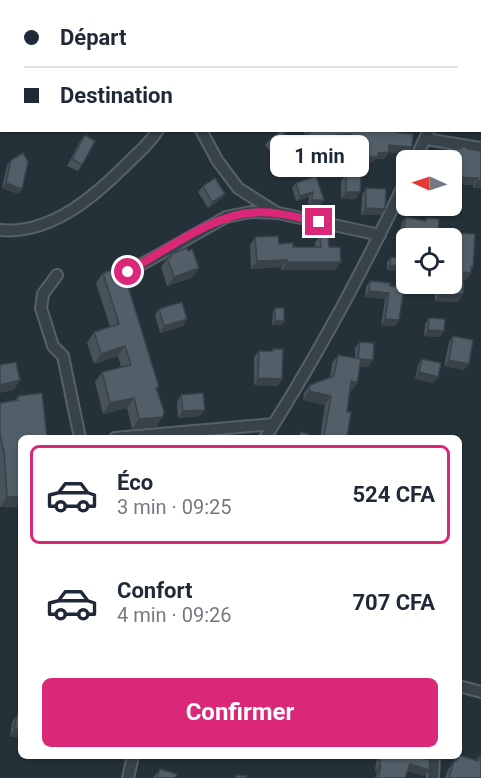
<!DOCTYPE html>
<html lang="fr">
<meta charset="utf-8">
<style>
body{margin:0;font-family:Roboto,sans-serif;background:#f6f6f7;color:#1f2937;height:100vh;display:flex;flex-direction:column;font-size:22px;white-space:nowrap}
*{box-sizing:border-box;margin:0}
p{font-size:20px;color:#747a83}
.icon{flex:none;width:33px;height:33px;fill:none;stroke:currentColor;stroke-width:2;stroke-linecap:round;stroke-linejoin:round}
.map{position:relative;flex:1;overflow:hidden}
.drawer{position:absolute;left:18px;top:435px;width:444px;height:324px;display:flex;flex-direction:column;background:#fff;border-radius:9px;box-shadow:0 2px 4px #0004}
.drawer>*{flex:none}
.guide{position:absolute;left:0px;top:0px;width:482px;height:132px;box-shadow:0 2px 4px #0004;display:grid;align-content:center;height:132px;padding:0 24px;background:#fff}
.needle{width:39px;rotate:273deg}
.controls{position:absolute;left:396px;top:150px;display:grid;gap:12px}
.controls a{display:grid;place-items:center;width:66px;height:66px;border-radius:9px;background:#fff;box-shadow:0 2px 4px #0004;font-size:30px}
.end{position:absolute;width:27px;height:27px;margin:-14px;border:8px solid #db2777;background:#fff;box-shadow:0 0 0 3px #fff}
.from{border-radius:50%}
.bubble{position:absolute;height:42px;border-radius:9px;background:#fff;box-shadow:0 2px 4px #0004;font-size:20px;font-weight:700;line-height:42px;text-align:center}
.guide b{display:flex;align-items:center;gap:21px;height:57px;font-size:22px}
.guide b+b{border-top:2px solid #e0e1e3}
.guide i{width:15px;height:15px;background:#1f2937}
ul{padding:10px 0 0;list-style:none}
li{display:flex;align-items:center;gap:18px;height:99px;margin:0 12px 9px;padding:0 12px;border:3px solid transparent;border-radius:9px}
li div{flex:1}
li b{display:block;font-size:22px}
li em{font-style:normal;font-weight:700}
li.on{border-color:#db2777}
li>.icon{width:54px;height:54px;stroke-width:1.5}
.primary-button{display:flex;gap:12px;margin-top:auto;padding:12px 24px}
.primary-button a{flex:1;height:69px;border-radius:9px;background:#db2777;color:#fff;font-size:24px;font-weight:700;line-height:69px;text-align:center}
.map>svg:first-child{display:block}
.lines{fill:none;stroke-linecap:round;stroke-linejoin:round}
.minor-casing{stroke:#566067;stroke-width:14}
.minor{stroke:#384249;stroke-width:10}
.wall{fill:#475259}
.shaded-wall{fill:#394249}
.building{fill:#525f68;stroke:#394249;stroke-width:1.5}
.route{stroke:#db2777;stroke-width:8}
</style>
<div class="map">
<svg width="481" height="778" viewBox="0 0 481 778">
<rect width="100%" height="100%" fill="#253139"/>
<g class="lines">
<g class="minor-casing">
<g id="minor">
<polyline points="82,0 84,2"/>
<polyline points="259,2 260,0"/>
<polyline points="480,6 481,3"/>
<polyline points="201,130 217,160 238,188 277,213"/>
<polyline points="426,139 481,148"/>
<polyline points="415,160 429,130"/>
<path d="M 0,230 C 52,235 96,195 130,161 C 140,151 151,142 158,130"/>
<polyline points="128,272 226,217 251,212 278,213 380,235"/>
<polyline points="57,275 43,294 41,308 53,346 63,356 80,438"/>
<polyline points="115,438 274,424"/>
<path d="M 265,438 C 318,355 364,269 406,180"/>
<polyline points="459,686 481,692"/>
<polyline points="128,778 133,756"/>
<polyline points="433,778 434,756"/>
</g>
</g>
<use href="#minor" class="minor"/>
</g>
<g class="wall">
<polygon points="104,0 124,0 123,2 106,2"/>
<polygon points="280,0 301,0 300,2 282,2"/>
<polygon points="424,0 451,0 452,2 424,2"/>
<polygon points="303,130 394,130 395,132 412,147 407,154 389,152 384,159 375,159 373,162 349,165 347,141 326,143 324,144 312,147 312,160 297,170 285,153 290,146 305,136"/>
<polygon points="85,135 82,165 78,171 67,166 80,141"/>
<polygon points="270,139 284,146 272,154 265,145"/>
<polygon points="453,149 468,149 481,188 473,188 473,185 452,184 452,160 446,160"/>
<polygon points="11,160 22,189 18,194 2,188 7,165"/>
<polygon points="314,170 320,206 308,205 309,197 296,201 292,188 296,183 310,178"/>
<polygon points="346,175 356,199 341,199 341,181"/>
<polygon points="203,186 225,194 220,200 208,208 198,192"/>
<polygon points="366,188 381,215 361,215 362,195"/>
<polygon points="406,217 424,221 426,218 438,234 435,238 406,238 406,273 387,270 387,262 391,257 402,258 405,234 400,233 402,222"/>
<polygon points="456,233 471,270 466,280 464,280 463,294 458,302 435,301 435,290 413,289 413,284 452,284 452,240"/>
<polygon points="320,235 329,247 335,270 281,270 281,267 251,269 250,245 255,237 293,247 315,247 315,243"/>
<polygon points="170,254 192,278 167,286 161,267"/>
<polygon points="103,273 159,387 157,390 156,427 132,429 127,408 103,414 95,382 102,372 121,367 118,356 94,364 87,343 94,332 110,327 96,283"/>
<polygon points="370,281 390,286 399,320 395,326 381,325 385,299 365,297 366,287"/>
<polygon points="275,308 284,321 282,325 272,325 273,311"/>
<polygon points="159,309 187,319 183,326 160,333 155,315"/>
<polygon points="429,318 444,331 439,337 424,336 425,324"/>
<polygon points="453,336 464,370 444,366 449,342"/>
<polygon points="360,342 368,367 360,366 357,383 351,391 350,391 347,412 347,438 320,438 325,405 303,400 304,393 310,385 330,378 332,363 338,355 355,358 355,348"/>
<polygon points="273,349 278,386 254,385 254,357 259,351 272,351"/>
<polygon points="422,359 438,377 433,383 415,379 418,365"/>
<polygon points="181,395 200,416 178,418 177,402"/>
<polygon points="18,396 21,438 21,507 0,507 0,403 15,400"/>
<polygon points="17,715 21,716 21,738 10,736 12,722"/>
<polygon points="481,754 481,778 445,778 448,770 457,756 476,760"/>
<polygon points="379,756 416,756 429,770 425,776 407,771 405,778 375,778 377,773 375,772 376,762"/>
<polygon points="160,769 175,778 153,778"/>
</g>
<g class="shaded-wall">
<polygon points="0,0 12,0 11,2"/>
<polygon points="291,0 301,0 300,2 290,2"/>
<polygon points="429,0 441,0 440,2 428,2"/>
<polygon points="351,134 347,141 326,143 324,144 305,149 309,143 329,136"/>
<polygon points="289,139 284,146 272,154 276,148"/>
<polygon points="389,145 412,147 407,154 384,152"/>
<polygon points="389,152 384,159 375,159 373,162 349,165 353,158 378,153"/>
<polygon points="316,154 312,160 297,170 302,163"/>
<polygon points="452,177 478,178 473,185 452,184"/>
<polygon points="478,180 481,181 481,188 473,188"/>
<polygon points="6,183 22,189 18,194 2,188"/>
<polygon points="313,192 309,197 296,201 300,196"/>
<polygon points="346,192 360,192 356,199 341,199"/>
<polygon points="225,194 220,200 208,208 212,202"/>
<polygon points="312,200 324,200 320,206 308,205"/>
<polygon points="366,208 385,209 381,215 361,215"/>
<polygon points="404,228 409,229 405,234 400,233"/>
<polygon points="417,232 438,234 435,238 414,238"/>
<polygon points="287,260 281,267 251,269 257,261"/>
<polygon points="287,262 341,262 335,270 281,270"/>
<polygon points="390,265 406,267 406,273 387,270"/>
<polygon points="471,267 473,267 469,273 471,273 466,280 459,280 464,272"/>
<polygon points="199,268 192,278 167,286 174,277"/>
<polygon points="416,284 440,284 435,290 413,289"/>
<polygon points="369,291 389,293 385,299 365,297"/>
<polygon points="440,294 463,294 458,302 435,301"/>
<polygon points="187,319 183,326 160,333 164,326"/>
<polygon points="385,319 399,320 395,326 381,325"/>
<polygon points="275,321 284,321 282,325 272,325"/>
<polygon points="428,330 444,331 439,337 424,336"/>
<polygon points="125,346 118,356 94,364 101,354"/>
<polygon points="358,359 373,360 368,367 354,366"/>
<polygon points="449,360 469,364 464,370 444,366"/>
<polygon points="419,372 438,377 433,383 415,379"/>
<polygon points="258,378 282,379 278,386 254,385"/>
<polygon points="20,380 14,390 0,393 0,385"/>
<polygon points="351,381 357,383 351,391 345,390"/>
<polygon points="309,391 331,396 325,405 303,400"/>
<polygon points="134,398 127,408 103,414 110,403"/>
<polygon points="205,410 200,416 178,418 183,411"/>
<polygon points="163,417 156,427 132,429 139,419"/>
<polygon points="21,496 21,506 0,507 7,497"/>
<polygon points="14,729 21,730 21,738 10,736"/>
<polygon points="68,756 83,756 81,758"/>
<polygon points="410,764 429,770 425,776 405,771"/>
<polygon points="379,766 381,766 377,773 375,772"/>
</g>
<g class="building">
<polygon points="212,0 257,0 258,2 212,2"/>
<polygon points="443,0 451,0 452,2 443,2"/>
<polygon points="282,130 289,139 276,148 270,139"/>
<polygon points="310,130 394,130 395,132 413,134 412,147 389,145 389,152 378,153 378,156 353,158 351,134 329,136 329,138 309,143 316,154 302,163 290,146 310,132"/>
<polygon points="85,135 95,141 82,165 72,159"/>
<polygon points="464,146 468,149 481,151 481,181 478,180 478,178 452,177 451,153 453,149 460,149"/>
<polygon points="23,153 28,162 22,189 6,183 11,160"/>
<polygon points="314,170 324,200 312,200 313,192 300,196 296,183 313,177"/>
<polygon points="346,175 361,175 360,192 346,192"/>
<polygon points="215,178 225,194 212,202 203,186"/>
<polygon points="366,188 386,189 385,209 366,208"/>
<polygon points="406,217 426,221 426,218 439,219 438,234 417,232 417,238 408,238 409,229 404,228"/>
<polygon points="456,233 475,234 473,267 471,267 471,273 464,272 463,294 440,294 440,284 452,284 452,250 455,250"/>
<polygon points="328,234 329,247 340,247 341,262 287,262 287,260 257,261 255,237 278,236 279,244 293,243 293,247 321,247 320,235"/>
<polygon points="187,248 188,251 192,249 199,268 174,277 167,258 171,257 170,254"/>
<polygon points="406,249 406,267 390,265 391,257 406,258"/>
<polygon points="122,267 159,387 156,388 164,411 163,417 139,419 134,398 110,403 102,372 131,365 125,346 101,354 94,332 119,324 103,273"/>
<polygon points="370,281 390,283 390,286 404,288 399,320 385,319 389,293 369,291"/>
<polygon points="182,302 187,319 164,326 159,309"/>
<rect x="275" y="308" width="9" height="13"/>
<polygon points="429,318 445,319 444,331 428,330"/>
<polygon points="453,336 473,340 469,364 449,360"/>
<polygon points="360,342 374,343 373,360 358,359"/>
<polygon points="273,349 283,349 282,379 258,378 259,351 273,351"/>
<polygon points="338,355 361,359 357,383 351,381 347,412 351,412 347,438 324,438 331,396 309,391 310,385 334,376"/>
<polygon points="422,359 441,363 438,377 419,372"/>
<polygon points="16,362 20,380 0,385 0,365"/>
<polygon points="42,393 47,438 21,438 21,496 7,497 4,449 3,450 0,433 0,403 18,400 18,396"/>
<polygon points="203,393 205,410 183,411 181,395"/>
<polygon points="301,432 319,438 299,438"/>
<polygon points="17,715 21,716 21,730 14,729"/>
<polygon points="459,755 478,761 481,755 481,778 449,778 454,761 456,761"/>
<polygon points="381,756 416,756 430,760 429,770 410,764 405,778 378,778 381,766 379,766"/>
<polygon points="160,769 177,774 175,778 157,778"/>
<polygon points="236,775 247,776 246,778 235,778"/>
</g>
<g class="lines">
<path class="route" d="M 128,272 C 162,252 210,217 249,213 C 273,210 296,217 319,222"/>
</g>
</svg>
<div class="controls">
<a><svg class="needle" viewBox="-14 -14 28 28"><path d="M0-13l5 13h-10z" fill="#e53935"/><path d="M0 13l5-13h-10z" fill="#747a83"/></svg></a>
<a><svg class="icon" aria-label="locate" viewBox="0 0 24 24"><circle cx="12" cy="12" r="6"/><path d="M12 2v4M12 18v4M2 12h4M18 12h4"/></svg></a>
</div>
<i class="end from" style="left:128px;top:272px"></i>
<i class="end" style="left:319px;top:222px"></i>
<div class="bubble" style="left:270px;top:135px;width:99px">1 min</div>
<div class="guide">
<b><i class="from"></i>Départ</b>
<b><i></i>Destination</b>
</div>
<section class="drawer">
<ul>
<li class="on"><svg class="icon" aria-label="car" viewBox="0 0 24 24"><path d="M5 17H2v-5l4-1 3-4h7l3 4 3 1v5h-3M9 17h6M6 11h13"/><circle cx="7" cy="17" r="2"/><circle cx="17" cy="17" r="2"/></svg><div><b>Éco</b><p>3 min · 09:25</p></div><em>524 CFA</em></li>
<li><svg class="icon" aria-label="car" viewBox="0 0 24 24"><path d="M5 17H2v-5l4-1 3-4h7l3 4 3 1v5h-3M9 17h6M6 11h13"/><circle cx="7" cy="17" r="2"/><circle cx="17" cy="17" r="2"/></svg><div><b>Confort</b><p>4 min · 09:26</p></div><em>707 CFA</em></li>
</ul>
<div class="primary-button"><a>Confirmer</a></div>
</section>
</div>
